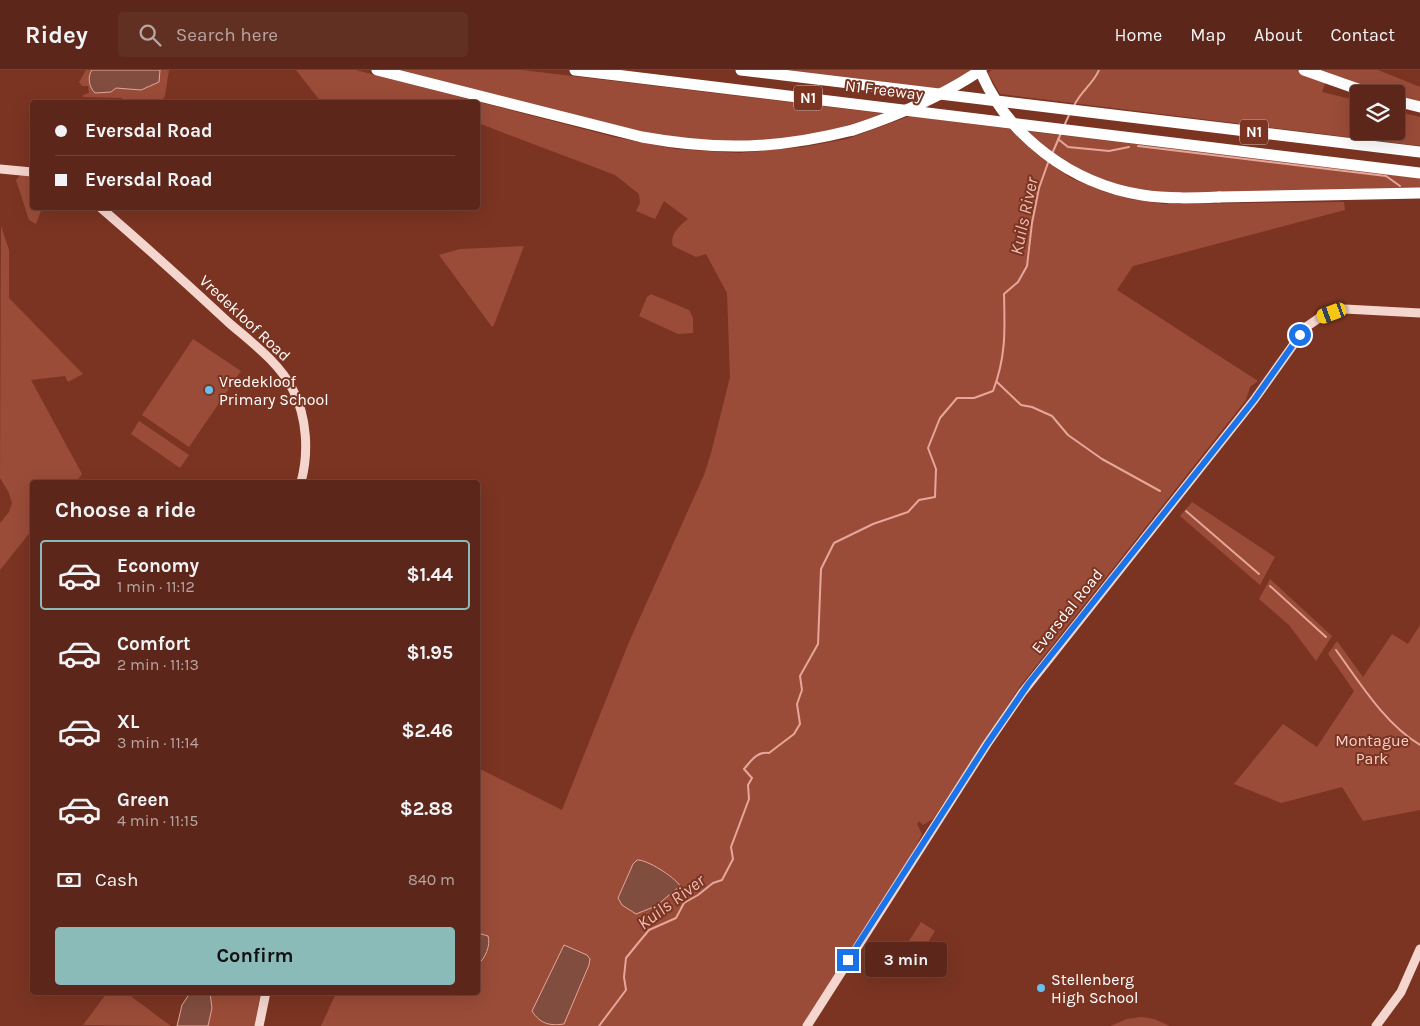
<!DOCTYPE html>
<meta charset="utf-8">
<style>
body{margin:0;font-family:Karla,sans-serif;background:#622f23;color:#f1f3f6;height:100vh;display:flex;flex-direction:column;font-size:19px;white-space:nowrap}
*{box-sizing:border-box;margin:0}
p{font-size:16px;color:#b8a5a2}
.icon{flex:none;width:28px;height:28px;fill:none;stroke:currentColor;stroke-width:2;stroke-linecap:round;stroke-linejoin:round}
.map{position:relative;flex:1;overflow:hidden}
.details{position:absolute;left:30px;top:410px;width:450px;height:515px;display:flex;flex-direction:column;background:#5c271a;border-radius:5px;box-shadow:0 5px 20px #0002,0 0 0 1px #714439}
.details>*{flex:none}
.banner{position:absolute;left:30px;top:30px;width:450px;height:110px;border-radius:5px;box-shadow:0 5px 20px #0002,0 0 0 1px #714439;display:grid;align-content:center;height:110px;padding:0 25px;background:#5c271a}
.tools{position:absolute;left:1350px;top:15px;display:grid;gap:10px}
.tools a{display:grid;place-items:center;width:55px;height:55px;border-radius:5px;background:#5c271a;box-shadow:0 5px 20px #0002,0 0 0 1px #714439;font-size:25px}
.end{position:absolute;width:22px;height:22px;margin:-11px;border:6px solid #1a73e8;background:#fff;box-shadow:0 0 0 2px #fff}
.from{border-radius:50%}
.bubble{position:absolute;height:35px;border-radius:5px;background:#5c271a;box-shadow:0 5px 20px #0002,0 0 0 1px #714439;font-size:16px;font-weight:700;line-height:35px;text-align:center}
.car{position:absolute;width:15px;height:30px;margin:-15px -8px;border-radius:6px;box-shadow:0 0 4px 1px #0007;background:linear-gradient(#f5c518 24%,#345 0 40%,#f5c518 0 76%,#345 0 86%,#f5c518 0)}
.banner b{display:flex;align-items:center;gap:18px;height:48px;font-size:19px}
.banner b+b{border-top:1px solid #714439}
.banner i{width:12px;height:12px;background:#f1f3f6}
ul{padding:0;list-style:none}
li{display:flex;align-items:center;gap:15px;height:70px;margin:0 10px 8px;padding:0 15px;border:2px solid transparent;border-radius:5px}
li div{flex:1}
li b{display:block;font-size:19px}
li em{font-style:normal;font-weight:700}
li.current{border-color:#8bbbb9}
li>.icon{width:45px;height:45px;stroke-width:1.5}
h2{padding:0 25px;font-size:22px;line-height:60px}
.pay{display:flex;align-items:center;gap:12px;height:55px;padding:0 25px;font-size:19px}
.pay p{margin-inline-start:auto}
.button{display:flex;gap:10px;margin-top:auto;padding:10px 25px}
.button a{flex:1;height:58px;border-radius:5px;background:#8bbbb9;color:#111;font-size:20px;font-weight:700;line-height:58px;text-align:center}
header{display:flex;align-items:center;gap:30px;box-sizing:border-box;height:70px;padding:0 25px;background:#5c271a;border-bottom:1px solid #714439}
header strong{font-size:24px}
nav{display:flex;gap:28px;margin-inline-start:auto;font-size:18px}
.search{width:350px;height:45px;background:#622f23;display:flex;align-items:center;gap:12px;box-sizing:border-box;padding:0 18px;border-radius:5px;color:#b8a5a2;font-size:19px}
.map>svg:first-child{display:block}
.green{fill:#9a4c38}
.water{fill:#814d3f;stroke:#e6a699}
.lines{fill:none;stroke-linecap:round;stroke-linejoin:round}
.stream{stroke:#e6a699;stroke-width:2}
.secondary{stroke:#f5d6ce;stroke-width:9}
.highway{stroke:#fff;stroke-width:11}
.highway-bridge{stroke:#fff;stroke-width:11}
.route{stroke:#1a73e8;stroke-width:6}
.poi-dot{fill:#67c0f1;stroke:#7b3422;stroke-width:2}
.labels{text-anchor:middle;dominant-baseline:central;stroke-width:4;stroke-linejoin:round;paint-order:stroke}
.shield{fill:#7b3422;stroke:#d7c2bd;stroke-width:1}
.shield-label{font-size:15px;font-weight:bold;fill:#fff}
.street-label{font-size:16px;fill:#fff;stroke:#7b3422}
.poi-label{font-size:16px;fill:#fff;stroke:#7b3422;text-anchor:start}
.park-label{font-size:16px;fill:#f4d0c8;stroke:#7b3422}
.water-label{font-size:18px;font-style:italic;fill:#edbbb0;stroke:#7b3422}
</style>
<header>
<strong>Ridey</strong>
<div class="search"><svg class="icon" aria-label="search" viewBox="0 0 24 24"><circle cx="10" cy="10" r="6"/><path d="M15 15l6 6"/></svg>Search here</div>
<nav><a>Home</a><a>Map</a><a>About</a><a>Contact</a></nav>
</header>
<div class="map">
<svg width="1420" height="956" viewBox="0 0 1420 956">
<rect width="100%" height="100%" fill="#7b3422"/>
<g class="green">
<polygon points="86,0 169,0 165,26 161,32 122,32 122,28 83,27 83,25 89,23 88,16 82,16 79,12"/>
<path d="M 296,0 L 356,0 L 614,67 L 675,79 L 739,83 L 803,77 L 847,69 L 910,46 L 1011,59 L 1039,86 L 1071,108 L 1102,121 L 1130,129 L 1164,134 L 1344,132 L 1345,140 L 1133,196 L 1117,220 L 1258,311 L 1250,317 L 1246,330 L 1021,615 L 933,749 L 923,755 L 919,751 L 917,754 L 922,764 L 911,786 L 804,956 L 321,956 L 336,923 L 478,922 L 478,698 L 562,740 L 629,572 L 704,405 L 711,383 L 730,307 L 727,223 L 706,184 L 696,187 L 673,176 C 669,165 680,155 688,149 L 664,131 L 655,149 L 636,141 L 640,133 L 639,124 L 615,105 L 478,53 L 478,32 L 321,32 Z"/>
<polygon points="397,0 522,0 888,44 843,59 770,72 702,72 643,63"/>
<polygon points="788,0 973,0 943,19"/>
<polygon points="992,0 1296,0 1326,11 1322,22 1359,31 1359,61 1396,61 1396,41 1420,47 1420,76 1000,24 988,3"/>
<polygon points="1315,0 1378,0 1420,17 1420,33 1396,27 1396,24 1372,20"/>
<polygon points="1026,61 1420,108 1420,118 1184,123 1142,121 1094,107 1051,83"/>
<polygon points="21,104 32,107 32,138 42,138 36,154 29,150 16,110"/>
<polygon points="1,156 9,180 9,228 83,304 68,312 65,306 31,310 82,404 76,412 32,412 32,460 0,500 0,453 9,442 12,433 9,423 0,408"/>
<polygon points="524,176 494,255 492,257 439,185 460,179"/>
<polygon points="651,224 689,240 693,248 693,263 678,264 639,246 647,227"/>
<polygon points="193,269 241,301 189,377 142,345"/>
<polygon points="139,351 189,385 180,398 131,364"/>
<polygon points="1192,432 1275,487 1260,515 1180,446"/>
<polygon points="1270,509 1332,566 1316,591 1289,555 1259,529"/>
<polygon points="1420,555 1420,740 1363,751 1342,717 1281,733 1234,714 1283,654 1317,677 1354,621 1328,584 1337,571 1363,607 1392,564 1408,574"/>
<polygon points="921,852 935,861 919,887 905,877"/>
<polygon points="125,922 171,956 83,955 107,923"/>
<polygon points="210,923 261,923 254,956 208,956 212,938"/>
<polygon points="1141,947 1154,949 1170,956 1110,956 1127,949"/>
</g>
<g class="water">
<path d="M 92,0 L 160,0 L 159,12 L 141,20 L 116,18 L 111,22 L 95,23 C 89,17 87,7 92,0 Z"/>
<path d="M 637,790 C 646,789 675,807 680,816 L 656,836 L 636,844 L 622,835 L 618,828 L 633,794 Z"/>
<path d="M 478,863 L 488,866 C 491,875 485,889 478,894 Z"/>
<path d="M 564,875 L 587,885 L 590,889 L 589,895 L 564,954 C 550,956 540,954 532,941 Z"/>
<polygon points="190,923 210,923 212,938 208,956 177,956 182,935"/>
</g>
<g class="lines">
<g class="stream">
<path d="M 1074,36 C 1080,22 1094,13 1099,0"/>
<polyline points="1064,56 1069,45"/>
<polyline points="1058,69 1068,77 1109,81 1129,77"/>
<polyline points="1138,76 1386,106 1400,116"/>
<polyline points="1052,84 1061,63"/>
<polyline points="997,312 1021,335 1032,337 1052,346 1068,365 1102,389 1160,421"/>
<polyline points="1186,441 1259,504"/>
<polyline points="1270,516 1326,567"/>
<path d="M 1336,580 C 1360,613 1385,654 1420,675"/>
<path d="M 599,956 L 626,920 L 624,907 L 626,888 L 639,872 L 649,860 L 676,848 L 684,833 L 698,825 L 713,813 L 722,810 L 733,789 L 731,777 L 749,729 L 748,715 L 752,708 L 744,699 C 751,691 757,681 769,683 L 794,664 L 800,654 L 797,634 L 802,620 L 800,606 L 818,574 L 821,499 L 834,473 L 873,454 L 908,442 L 919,430 L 935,427 L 936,399 L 928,378 L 940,348 L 957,328 L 974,328 L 993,321 C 1006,287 1005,261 1004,224 L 1018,212 L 1027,196 L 1032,153 L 1039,118 L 1049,90"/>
</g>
<g class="secondary">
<polyline points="0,99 32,102"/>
<path d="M 101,138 C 144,175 186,213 228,252 C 251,272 279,292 293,320 C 307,347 309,383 301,412"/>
<polyline points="259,956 266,922"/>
<polyline points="807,956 987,674 1022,623 1254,330 1306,257 1322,246 1345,239 1420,243"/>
<polyline points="1376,956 1401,922 1420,879"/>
</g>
<g class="highway">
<path d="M 377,0 L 642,67 C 719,81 778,79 853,60"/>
<polyline points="575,0 1420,103"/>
<polyline points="741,0 1420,82"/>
<polyline points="1304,0 1372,24"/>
<polyline points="1396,31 1420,37"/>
<polyline points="1219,127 1420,123"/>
</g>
<g class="highway-bridge">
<path d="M 980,0 C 1007,66 1072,114 1142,125 C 1168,129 1193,128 1219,127"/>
<path d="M 853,60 C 899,45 941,27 981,0"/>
</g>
</g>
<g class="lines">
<polyline class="route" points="848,890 987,674 1029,613 1254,330 1300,265"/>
</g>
<g class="poi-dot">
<circle cx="209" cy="320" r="5"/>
<circle cx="1041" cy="918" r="5"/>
</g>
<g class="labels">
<g class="shield">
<rect x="794" y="15.5" width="28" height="25" rx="4"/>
<rect x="1240" y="49.5" width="28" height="25" rx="4"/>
</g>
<g class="shield-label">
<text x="808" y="28">N1</text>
<text x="1254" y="62">N1</text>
</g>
<g class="street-label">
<text transform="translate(884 20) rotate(7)">N1 Freeway</text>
<text transform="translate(245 248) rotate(43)">Vredekloof Road</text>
<text transform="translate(1067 541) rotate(-51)">Eversdal Road</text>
</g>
<g class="poi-label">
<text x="219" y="311">Vredekloof<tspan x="219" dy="18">Primary School</tspan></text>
<text x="1051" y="909">Stellenberg<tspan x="1051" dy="18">High School</tspan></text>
</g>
<g class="park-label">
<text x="1372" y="670">Montague<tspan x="1372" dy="18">Park</tspan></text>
</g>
<g class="water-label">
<text transform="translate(1024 146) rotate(-78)">Kuils River</text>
<text transform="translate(671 832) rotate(-37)">Kuils River</text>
</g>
</g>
</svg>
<div class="tools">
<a><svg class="icon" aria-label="layers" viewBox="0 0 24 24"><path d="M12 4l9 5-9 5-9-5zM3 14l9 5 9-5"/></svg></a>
</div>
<i class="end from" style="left:1300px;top:265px"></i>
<i class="end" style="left:848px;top:890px"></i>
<div class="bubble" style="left:865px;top:872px;width:82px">3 min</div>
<i class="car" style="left:1332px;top:243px;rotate:250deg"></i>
<div class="banner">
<b><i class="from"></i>Eversdal Road</b>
<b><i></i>Eversdal Road</b>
</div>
<section class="details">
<h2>Choose a ride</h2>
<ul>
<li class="current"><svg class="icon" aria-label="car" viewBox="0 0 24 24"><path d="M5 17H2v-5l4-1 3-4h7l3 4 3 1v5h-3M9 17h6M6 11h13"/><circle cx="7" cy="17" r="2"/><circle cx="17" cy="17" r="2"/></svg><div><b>Economy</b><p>1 min · 11:12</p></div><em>$1.44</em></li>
<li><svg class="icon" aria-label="car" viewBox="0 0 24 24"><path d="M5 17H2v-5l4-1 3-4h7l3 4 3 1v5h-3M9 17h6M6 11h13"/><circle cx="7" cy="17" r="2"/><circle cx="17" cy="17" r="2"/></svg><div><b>Comfort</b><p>2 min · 11:13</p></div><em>$1.95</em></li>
<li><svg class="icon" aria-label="car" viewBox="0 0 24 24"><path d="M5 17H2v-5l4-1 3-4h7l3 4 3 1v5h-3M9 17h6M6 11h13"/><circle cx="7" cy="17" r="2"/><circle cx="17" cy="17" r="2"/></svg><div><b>XL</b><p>3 min · 11:14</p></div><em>$2.46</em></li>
<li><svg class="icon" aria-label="car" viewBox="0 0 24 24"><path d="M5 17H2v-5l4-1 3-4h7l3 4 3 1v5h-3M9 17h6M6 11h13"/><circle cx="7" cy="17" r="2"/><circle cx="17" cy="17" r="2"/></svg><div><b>Green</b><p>4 min · 11:15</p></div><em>$2.88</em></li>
</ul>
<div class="pay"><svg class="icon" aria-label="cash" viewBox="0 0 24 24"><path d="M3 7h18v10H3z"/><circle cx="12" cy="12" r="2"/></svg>Cash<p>840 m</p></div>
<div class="button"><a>Confirm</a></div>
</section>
</div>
